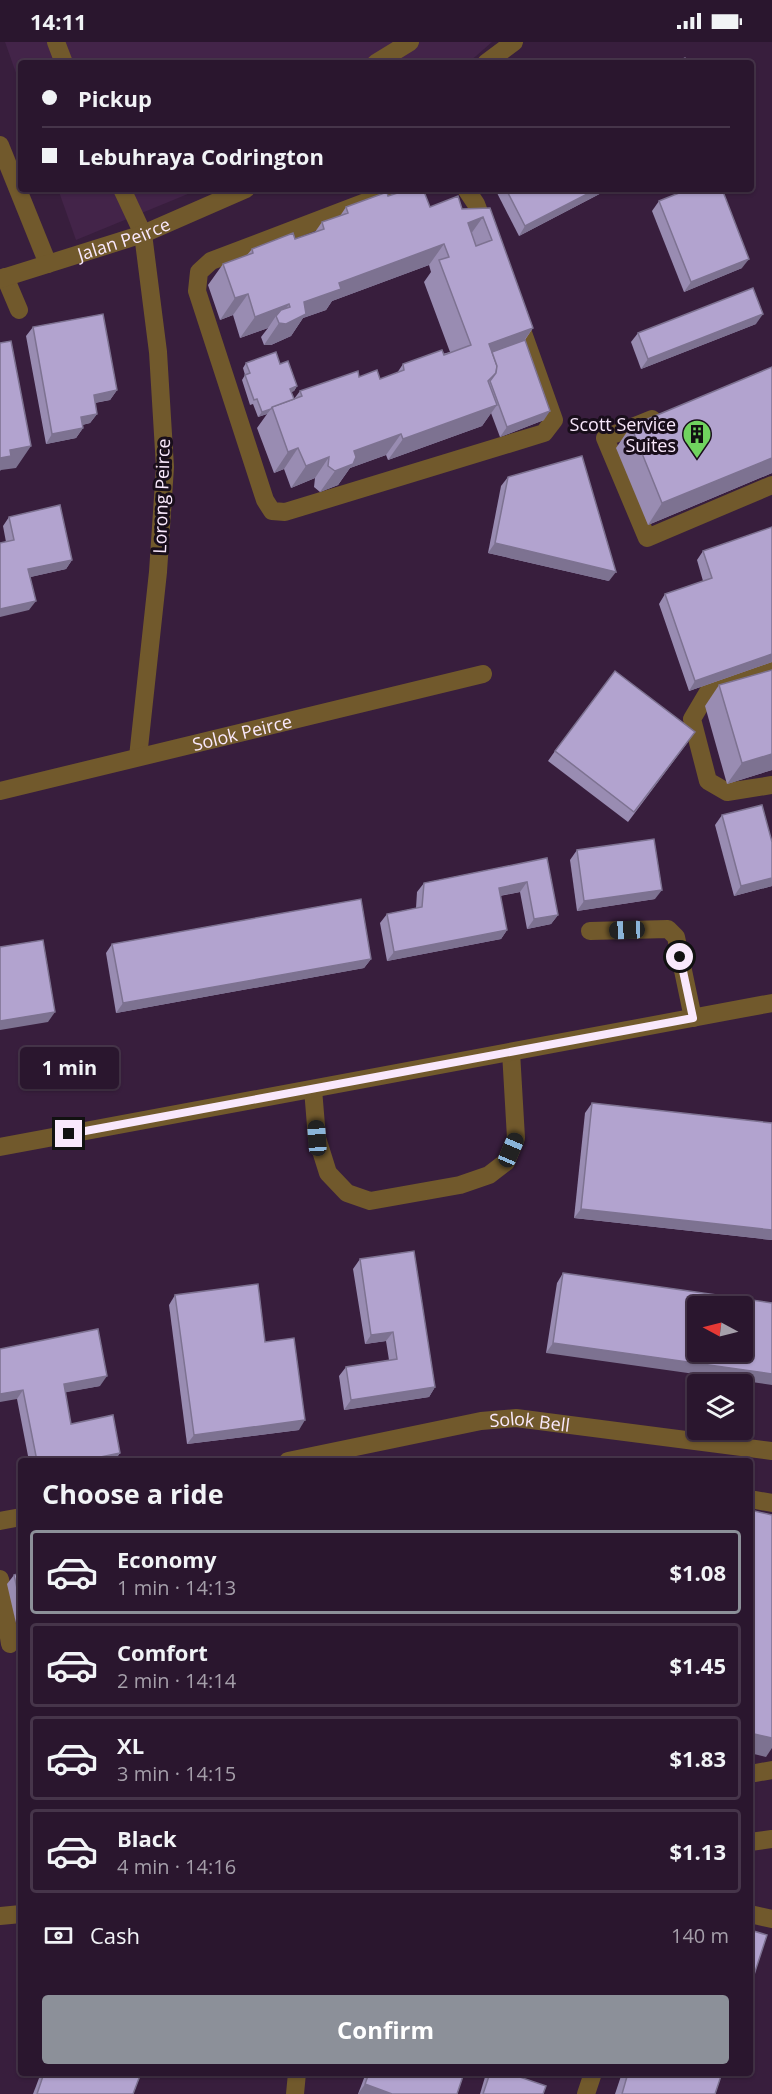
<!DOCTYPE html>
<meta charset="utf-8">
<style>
body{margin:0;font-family:"Open Sans",sans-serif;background:#36233a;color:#f1f3f6;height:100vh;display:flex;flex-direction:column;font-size:22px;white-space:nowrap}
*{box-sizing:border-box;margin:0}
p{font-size:20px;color:#a59faa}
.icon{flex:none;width:33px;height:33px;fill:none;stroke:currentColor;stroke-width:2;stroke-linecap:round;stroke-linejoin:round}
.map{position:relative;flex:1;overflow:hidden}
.panel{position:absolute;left:18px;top:1416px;width:735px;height:618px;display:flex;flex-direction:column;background:#2a162e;border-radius:6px;box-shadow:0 2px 4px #0004,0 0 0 2px #46354a}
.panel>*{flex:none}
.banner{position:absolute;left:18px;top:18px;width:736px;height:132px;border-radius:6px;box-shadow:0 2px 4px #0004,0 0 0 2px #46354a;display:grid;align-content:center;height:132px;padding:0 24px;background:#2a162e}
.needle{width:39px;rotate:277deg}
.tools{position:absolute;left:687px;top:1254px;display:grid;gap:12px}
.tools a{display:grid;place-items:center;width:66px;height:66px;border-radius:6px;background:#2a162e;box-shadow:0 2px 4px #0004,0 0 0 2px #46354a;font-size:30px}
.end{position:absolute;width:27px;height:27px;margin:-14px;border:8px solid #f9e8fc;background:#111;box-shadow:0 0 0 3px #111}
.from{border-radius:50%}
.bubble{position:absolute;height:42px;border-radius:6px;background:#2a162e;box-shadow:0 2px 4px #0004,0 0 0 2px #46354a;font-size:20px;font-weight:700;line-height:42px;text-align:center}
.car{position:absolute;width:18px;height:36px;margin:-18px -9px;border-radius:8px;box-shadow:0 0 4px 2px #0007;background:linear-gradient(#222 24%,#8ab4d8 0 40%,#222 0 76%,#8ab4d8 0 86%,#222 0)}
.banner b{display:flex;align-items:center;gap:21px;height:57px;font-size:22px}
.banner b+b{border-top:2px solid #46354a}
.banner i{width:15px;height:15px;background:#f1f3f6}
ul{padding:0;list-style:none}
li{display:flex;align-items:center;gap:18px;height:84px;margin:0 12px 9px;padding:0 12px;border:3px solid #46354a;border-radius:6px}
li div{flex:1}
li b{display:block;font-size:22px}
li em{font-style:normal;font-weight:700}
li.selected{border-color:#8c9099}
li>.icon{width:54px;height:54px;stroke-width:1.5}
h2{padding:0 24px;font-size:27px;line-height:72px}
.pay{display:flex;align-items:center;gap:15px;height:66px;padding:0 24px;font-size:22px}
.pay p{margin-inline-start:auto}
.button{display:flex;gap:12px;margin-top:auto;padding:12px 24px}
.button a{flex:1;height:69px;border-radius:6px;background:#8c9099;color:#fff;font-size:24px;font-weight:700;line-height:69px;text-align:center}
.status{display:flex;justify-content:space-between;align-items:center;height:42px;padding:0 30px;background:#2a162e;direction:ltr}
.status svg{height:16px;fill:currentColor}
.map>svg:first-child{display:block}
.built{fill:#432449}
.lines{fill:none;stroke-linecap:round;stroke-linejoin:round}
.minor{stroke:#71592c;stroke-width:18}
.wall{fill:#998cb2}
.shaded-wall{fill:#7d7291}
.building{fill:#b2a3cf;stroke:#7d7291;stroke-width:1.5;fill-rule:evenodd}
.route{stroke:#f9e8fc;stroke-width:8}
.labels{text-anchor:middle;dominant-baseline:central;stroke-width:6;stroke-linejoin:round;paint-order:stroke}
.street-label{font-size:18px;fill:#f9e8fc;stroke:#190e1b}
.poi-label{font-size:18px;fill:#f9e8fc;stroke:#190e1b;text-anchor:end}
</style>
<div class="status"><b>14:11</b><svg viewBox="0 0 49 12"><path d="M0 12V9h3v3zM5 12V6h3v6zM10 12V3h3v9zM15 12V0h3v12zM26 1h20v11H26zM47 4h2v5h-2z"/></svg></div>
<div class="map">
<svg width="772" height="2052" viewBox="0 0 772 2052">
<rect width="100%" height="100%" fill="#381e3d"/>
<g class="built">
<polygon points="5,0 492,0 468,21 21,21 21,45"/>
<polygon points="58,147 200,147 76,198"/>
</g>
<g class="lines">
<g class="minor">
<polyline points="56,0 64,21"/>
<polyline points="376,21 410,0"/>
<polyline points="486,21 514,0"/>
<polyline points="0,103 48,222"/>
<polyline points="122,147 143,192 158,310 165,425 158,530 138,715"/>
<polyline points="400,147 211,219 199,230 197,249 265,458 272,469 285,470 544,391 554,378 517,274"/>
<polyline points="466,147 476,162 486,189"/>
<polyline points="5,235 19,268"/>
<path id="s1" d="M 0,237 L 143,192 L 246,147"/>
<polyline points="652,377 605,396 647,496 772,443"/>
<polyline points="772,628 708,650 692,677 708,739 727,750 772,743"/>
<path id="s2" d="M 0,749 L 483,632"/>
<polyline points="590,889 668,887 676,895 693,976"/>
<polyline points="313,1047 317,1096 328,1131 347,1151 370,1159 460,1143 489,1133 506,1120 516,1096 511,1010"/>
<polyline points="0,1105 772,961"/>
<path id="s3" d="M 288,1419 L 481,1379 L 516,1376 L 772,1409"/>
<polyline points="750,1457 772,1461"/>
<polyline points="0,1479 21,1475"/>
<polyline points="0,1537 10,1602"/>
<polyline points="750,1732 772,1728"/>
<polyline points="750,1800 772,1797"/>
<polyline points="750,1872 772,1877"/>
<polyline points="0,1874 21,1872"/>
<polyline points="295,2052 297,2031"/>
<polyline points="586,2052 593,2031"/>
</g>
</g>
<g class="wall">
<polygon points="495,147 609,147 519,194"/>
<polygon points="388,154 430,165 462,167 490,166 533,286 525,298 544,378 500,395 491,371 482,384 388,418 386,413 350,426 338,443 320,450 314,445 315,436 291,446 284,427 274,431 257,386 267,372 258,375 253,362 250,363 242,338 245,333 243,326 246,321 280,322 297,344 294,349 291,350 294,357 300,349 359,335 380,337 397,331 403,322 450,310 424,240 431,230 429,223 332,259 326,268 303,276 291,294 271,303 264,303 261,295 268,286 240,296 233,273 220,278 208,243 223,222 247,213 252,207 295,197 315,190 322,180 340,174 346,165"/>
<polygon points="659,159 742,226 684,250 652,169"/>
<polygon points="756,282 641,327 631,300 638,291"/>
<polygon points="33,285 117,348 110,358 95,361 97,372 90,381 82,383 83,386 76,396 46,402 26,294"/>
<polygon points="772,325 772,431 648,483 616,406 631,384"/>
<polygon points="508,435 609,539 488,511 501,444"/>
<polygon points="9,475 72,518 66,527 30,535 29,568 6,500 3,484"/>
<polygon points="703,509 772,620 689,649 659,562 665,552 703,539 697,518"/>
<polygon points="772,628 772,728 727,742 705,664 719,643"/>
<polygon points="688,700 628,780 548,719 555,709"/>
<polygon points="722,773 772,800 772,844 734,854 715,783"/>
<polygon points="577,808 655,857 577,869 570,818"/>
<polygon points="547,816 558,873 551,882 527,887 520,850 500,854 507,888 501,897 387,919 380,881 387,872 416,866 417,850 424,841"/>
<polygon points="112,902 371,917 364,926 116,971 106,911"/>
<polygon points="592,1061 772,1081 772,1198 574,1176 585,1071"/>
<polygon points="360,1217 435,1345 429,1355 344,1368 339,1334 346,1325 389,1318 386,1299 365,1302 353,1227"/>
<polygon points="563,1231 772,1261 546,1311 557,1241"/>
<polygon points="175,1253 265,1300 299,1388 187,1402 169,1263"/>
<polygon points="0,1307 100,1344 65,1350 71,1382 120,1411 114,1419 29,1419 17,1357"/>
<polygon points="21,1531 21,1603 7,1542 14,1533"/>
<polygon points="41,2031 141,2031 133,2052 33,2052"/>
<polygon points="366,2031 464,2031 457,2052 358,2052"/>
<polygon points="488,2031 508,2031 543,2052 480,2052 485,2035"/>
<polygon points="622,2031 722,2031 715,2052 615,2052"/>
</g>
<g class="shaded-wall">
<polygon points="597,147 609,147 519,194 525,184"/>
<polygon points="483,175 468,196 468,181"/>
<polygon points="444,202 429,223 332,259 326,268 303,276 291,294 271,303 264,303 279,281 304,260 339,241"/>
<polygon points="749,217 742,226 684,250 691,240"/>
<polygon points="248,252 233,273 220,278 235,256"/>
<polygon points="289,262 278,279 276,274 268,286 240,296 255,275"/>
<polygon points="763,272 756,282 641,327 648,317"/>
<polygon points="533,286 518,307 483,320 489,302"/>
<polygon points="297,344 294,349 286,352 290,347"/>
<polygon points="117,348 110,358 87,362 94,353"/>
<polygon points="497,363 482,384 388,418 403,397"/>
<polygon points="271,367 267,372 258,375 262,370"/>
<polygon points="550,369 544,378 500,395 507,385"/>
<polygon points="97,372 90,381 74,385 81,375"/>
<polygon points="83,386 76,396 46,402 52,392"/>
<polygon points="401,392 386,413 350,426 338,443 320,450 335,429 354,409"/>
<polygon points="31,404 16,426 1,428 0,429 0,416 10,408"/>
<polygon points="298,406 284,427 274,431 288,410"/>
<polygon points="329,415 315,436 291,446 306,424"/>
<polygon points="772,416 772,431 648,483 662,461"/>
<polygon points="495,501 616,530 609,539 488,511"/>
<polygon points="72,518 66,527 22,537 28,527"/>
<polygon points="36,559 29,568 0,575 0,567"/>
<polygon points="772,612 772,620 689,649 695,639"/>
<polygon points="772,712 772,728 727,742 742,721"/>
<polygon points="772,836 772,844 734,854 741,844"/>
<polygon points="527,840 520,850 492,855 499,846"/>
<polygon points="662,848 655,857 577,869 584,859"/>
<polygon points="558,873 551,882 527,887 534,877"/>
<polygon points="507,888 501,897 387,919 394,910"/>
<polygon points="371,917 364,926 116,971 123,961"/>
<polygon points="55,970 48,980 0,988 0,979"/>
<polygon points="581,1167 772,1188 772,1198 574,1176"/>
<polygon points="393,1290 386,1299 365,1302 371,1293"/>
<polygon points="553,1301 772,1332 772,1343 546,1311"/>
<polygon points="107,1334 100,1344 57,1352 64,1342"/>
<polygon points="435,1345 429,1355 344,1368 351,1358"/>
<polygon points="23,1348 17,1357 0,1360 0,1352"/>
<polygon points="305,1378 299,1388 187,1402 194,1393"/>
<polygon points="120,1411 114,1419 81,1419"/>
<polygon points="750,1691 772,1696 772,1706 766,1715 750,1711"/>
<polygon points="365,2042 392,2052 358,2052"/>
</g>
<g class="building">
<polygon points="685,16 687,21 675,21"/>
<path d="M 410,147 L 423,147 L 430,165 L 458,154 L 462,167 L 490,166 L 533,286 L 489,302 L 497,324 L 496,331 L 488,339 L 497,363 L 403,397 L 401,392 L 354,409 L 356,415 L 353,422 L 335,429 L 328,424 L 329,415 L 306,424 L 298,406 L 288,410 L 272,365 L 302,354 L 300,349 L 358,329 L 359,335 L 377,328 L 380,337 L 404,328 L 403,322 L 442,308 L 444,313 L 471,303 L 439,218 L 449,215 L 444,202 L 339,241 L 341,247 L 304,260 L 306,272 L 286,282 L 279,281 L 276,274 L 281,268 L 290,265 L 289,262 L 255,275 L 248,252 L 235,256 L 223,222 L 253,211 L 252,207 L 293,191 L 295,197 L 324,187 L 322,180 L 348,171 L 346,165 L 387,150 L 388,154 ZM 483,175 L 492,198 L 476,204 L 468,181 Z"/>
<polygon points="506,147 597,147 525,184"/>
<polygon points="689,147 722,147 749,217 691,240 659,159"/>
<polygon points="753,246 763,272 648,317 638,291"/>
<polygon points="103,272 117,348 94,353 97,372 81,375 83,386 52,392 33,285"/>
<polygon points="525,298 550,369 507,385 490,339 496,331 497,324 492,310"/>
<polygon points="11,299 31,404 10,408 11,414 0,416 0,301"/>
<polygon points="276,310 280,322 288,319 297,344 290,347 294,357 272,365 271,367 262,370 257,357 254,358 245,333 250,331 246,321"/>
<polygon points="772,325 772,416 662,461 631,384"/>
<polygon points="582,414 616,530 495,501 508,435"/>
<polygon points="60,463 72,518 28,527 36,559 0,567 0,501 14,498 9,475"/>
<polygon points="772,485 772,612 695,639 665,552 712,536 703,509"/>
<polygon points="772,628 772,712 742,721 719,643"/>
<polygon points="615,629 695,690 634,770 555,709"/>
<polygon points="762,763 772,800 772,836 741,844 722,773"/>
<polygon points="654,797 662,848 584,859 577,808"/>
<polygon points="547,816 558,873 534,877 527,840 499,846 507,888 394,910 387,872 422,865 424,841"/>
<polygon points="361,857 371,917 123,961 112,902"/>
<polygon points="43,898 55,970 0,979 0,905"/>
<polygon points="592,1061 772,1081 772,1188 581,1167"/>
<polygon points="414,1209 435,1345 351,1358 346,1325 397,1317 393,1290 371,1293 360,1217"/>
<path d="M 563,1231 L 772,1261 L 772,1332 L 553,1301 ZM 698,1264 L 742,1264 L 742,1310 L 698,1310 Z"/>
<polygon points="258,1242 265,1300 294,1296 305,1378 194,1393 175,1253"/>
<polygon points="98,1287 107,1334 64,1342 71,1382 113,1373 120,1411 81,1419 37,1419 23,1348 0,1352 0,1307"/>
<polygon points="750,1468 772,1473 772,1696 750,1691"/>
<polygon points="21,1531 21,1564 14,1533"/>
<polygon points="750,1888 767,1893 750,1945"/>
<polygon points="44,2031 141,2031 133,2052 37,2052"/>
<polygon points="369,2031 464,2031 457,2052 392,2052 365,2042"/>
<polygon points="490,2031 508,2031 546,2044 543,2052 483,2052"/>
<polygon points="628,2031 722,2031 715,2052 622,2052"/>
</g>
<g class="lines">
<polyline class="route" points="69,1092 693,976 680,915"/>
</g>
<defs>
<g id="building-pin" transform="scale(1.5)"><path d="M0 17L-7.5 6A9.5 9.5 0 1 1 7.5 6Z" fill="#70d35f" stroke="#190e1b"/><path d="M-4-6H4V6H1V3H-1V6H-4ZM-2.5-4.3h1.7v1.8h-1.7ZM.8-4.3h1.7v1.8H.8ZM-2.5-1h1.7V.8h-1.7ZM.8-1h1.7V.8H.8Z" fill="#111"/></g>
</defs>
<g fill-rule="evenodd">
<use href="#building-pin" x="697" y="392"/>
</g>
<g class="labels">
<g class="street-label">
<text stroke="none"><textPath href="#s1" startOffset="130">Jalan Peirce</textPath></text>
<text transform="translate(161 454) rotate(-88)">Lorong Peirce</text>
<text stroke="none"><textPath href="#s2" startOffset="249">Solok Peirce</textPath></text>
<text stroke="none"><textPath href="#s3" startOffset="246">Solok Bell</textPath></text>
</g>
<g class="poi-label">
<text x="676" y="382">Scott Service<tspan x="676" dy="21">Suites</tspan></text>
</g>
</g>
</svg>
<div class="tools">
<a><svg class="needle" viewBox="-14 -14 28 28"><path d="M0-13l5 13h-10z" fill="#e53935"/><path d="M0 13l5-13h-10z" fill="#a59faa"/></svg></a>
<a><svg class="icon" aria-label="layers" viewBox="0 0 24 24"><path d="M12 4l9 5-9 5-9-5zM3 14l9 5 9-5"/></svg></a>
</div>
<i class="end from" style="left:680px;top:915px"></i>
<i class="end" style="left:69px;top:1092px"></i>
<div class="bubble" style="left:20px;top:1005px;width:99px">1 min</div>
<i class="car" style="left:627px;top:888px;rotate:268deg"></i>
<i class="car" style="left:317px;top:1096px;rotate:356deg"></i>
<i class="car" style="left:511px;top:1108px;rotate:23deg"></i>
<div class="banner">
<b><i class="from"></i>Pickup</b>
<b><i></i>Lebuhraya Codrington</b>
</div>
<section class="panel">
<h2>Choose a ride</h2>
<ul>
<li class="selected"><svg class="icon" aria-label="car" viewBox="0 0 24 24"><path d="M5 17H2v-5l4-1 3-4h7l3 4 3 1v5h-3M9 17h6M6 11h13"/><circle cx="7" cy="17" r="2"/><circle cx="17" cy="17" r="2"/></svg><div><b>Economy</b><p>1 min · 14:13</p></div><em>$1.08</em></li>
<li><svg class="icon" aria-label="car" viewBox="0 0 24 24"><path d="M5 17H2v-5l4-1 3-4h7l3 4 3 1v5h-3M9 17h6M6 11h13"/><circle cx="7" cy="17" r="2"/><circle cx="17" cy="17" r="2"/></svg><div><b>Comfort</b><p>2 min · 14:14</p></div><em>$1.45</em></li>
<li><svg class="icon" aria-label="car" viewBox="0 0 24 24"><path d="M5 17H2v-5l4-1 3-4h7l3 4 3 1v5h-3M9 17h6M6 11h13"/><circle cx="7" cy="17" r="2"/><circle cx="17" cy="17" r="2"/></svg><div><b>XL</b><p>3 min · 14:15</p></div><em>$1.83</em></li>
<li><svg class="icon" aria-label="car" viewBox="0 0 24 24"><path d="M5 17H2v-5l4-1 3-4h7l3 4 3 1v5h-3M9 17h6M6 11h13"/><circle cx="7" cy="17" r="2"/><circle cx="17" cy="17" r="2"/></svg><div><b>Black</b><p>4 min · 14:16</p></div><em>$1.13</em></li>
</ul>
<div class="pay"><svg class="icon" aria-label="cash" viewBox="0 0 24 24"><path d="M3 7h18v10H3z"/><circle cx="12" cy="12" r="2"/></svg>Cash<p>140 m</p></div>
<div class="button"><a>Confirm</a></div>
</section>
</div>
